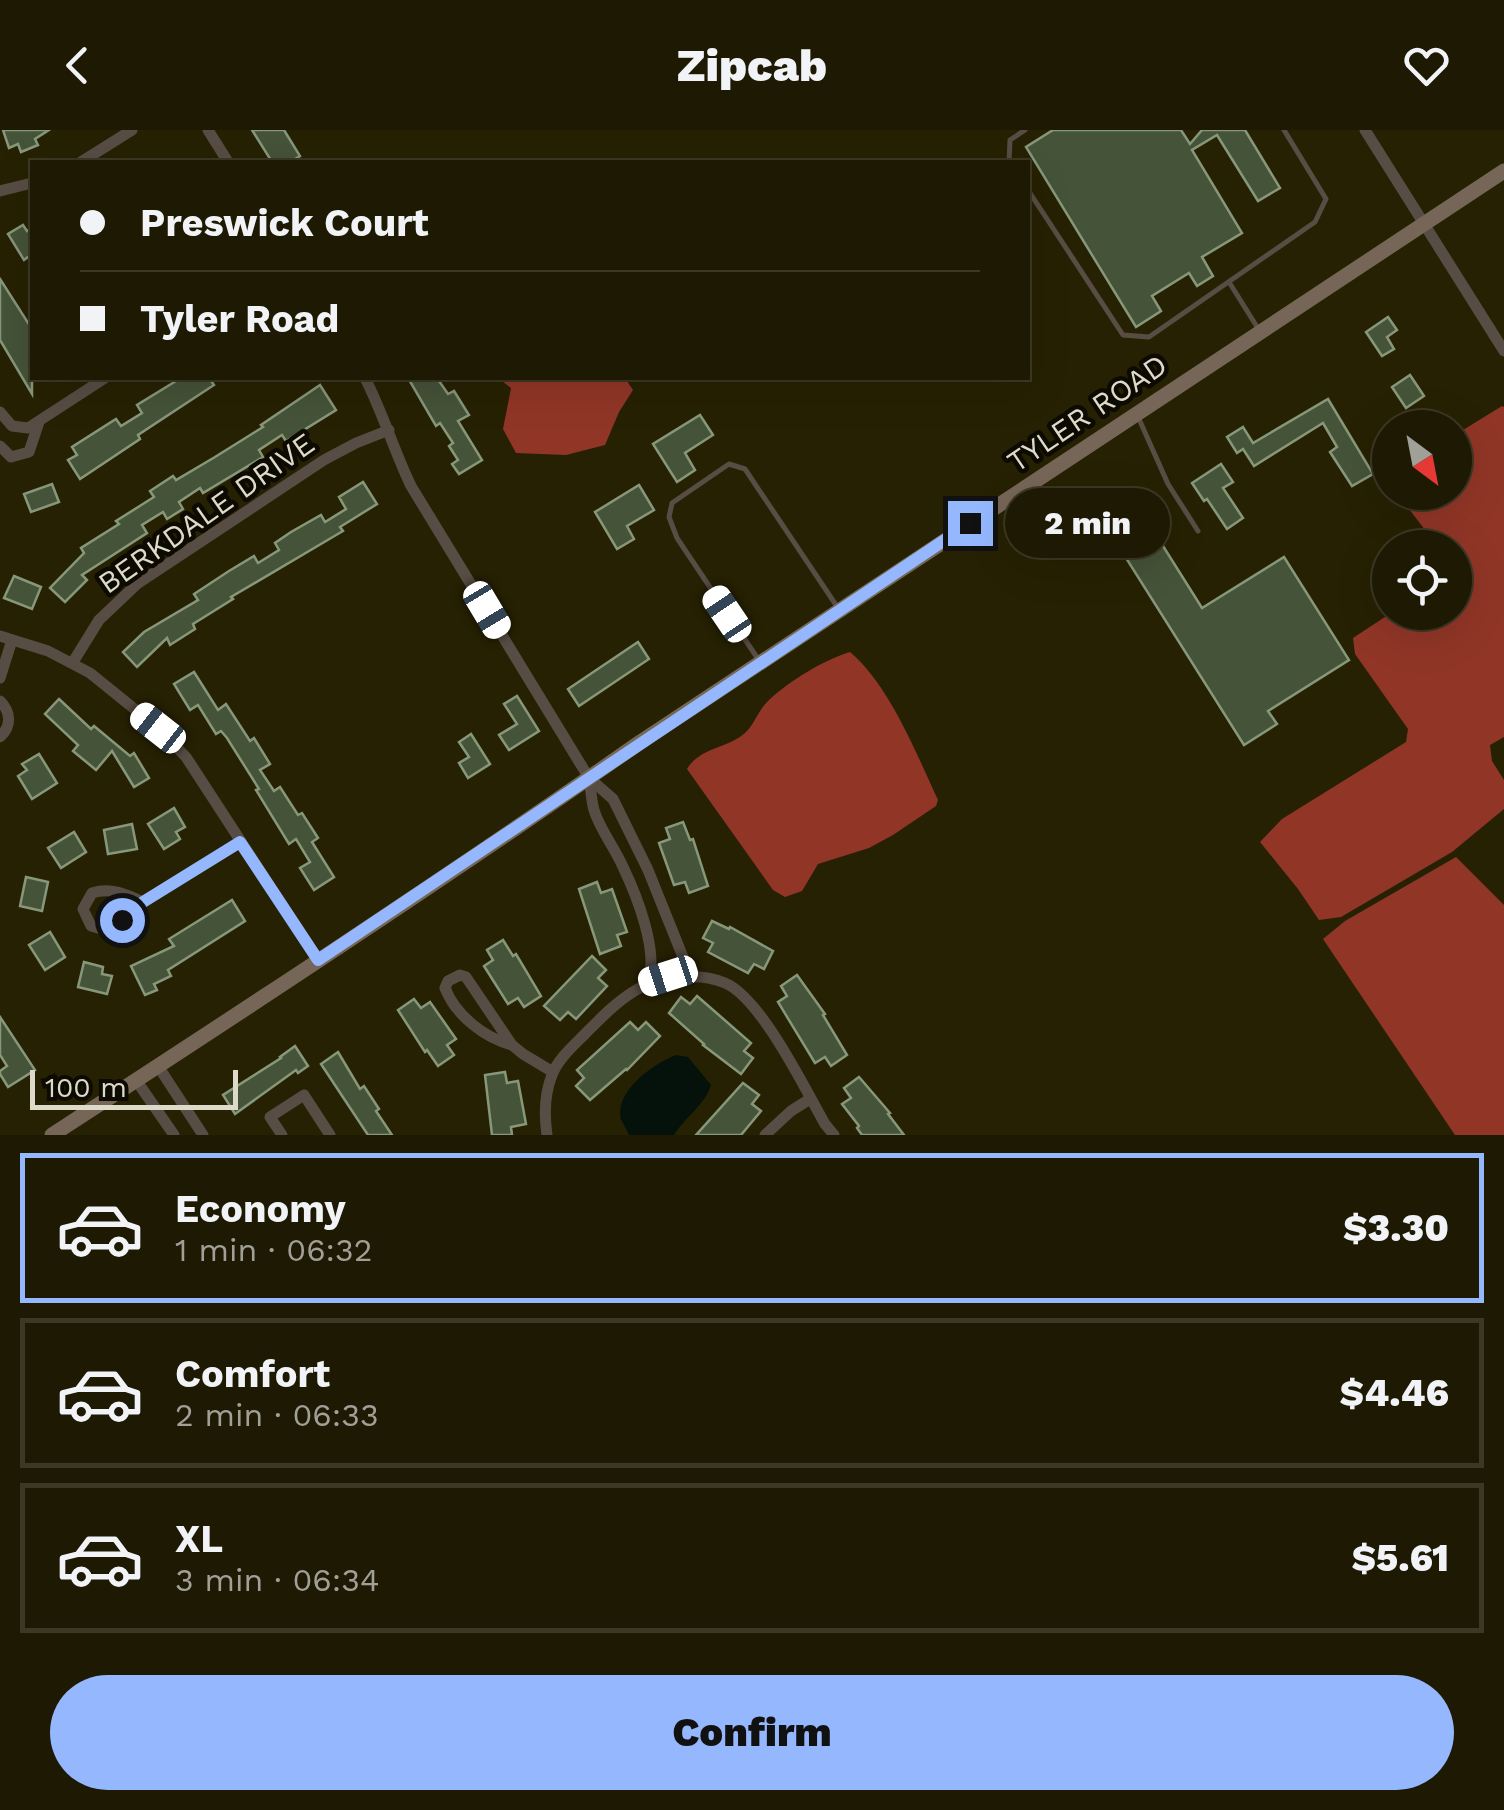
<!DOCTYPE html>
<meta charset="utf-8">
<style>
body{margin:0;font-family:"Work Sans",sans-serif;background:#25220c;color:#f1f3f6;height:100vh;display:flex;flex-direction:column;font-size:38px;white-space:nowrap}
*{box-sizing:border-box;margin:0}
p{font-size:32px;color:#a0a099}
.icon{flex:none;width:55px;height:55px;fill:none;stroke:currentColor;stroke-width:2;stroke-linecap:round;stroke-linejoin:round}
.map{position:relative;height:1005px;overflow:hidden}
.drawer{display:flex;flex-direction:column;background:#1d1902;flex:1}
.drawer>*{flex:none}
.banner{position:absolute;left:30px;top:30px;width:1000px;height:220px;border-radius:0px;box-shadow:0 10px 40px #0002,0 0 0 2px #3b3824;display:grid;align-content:center;height:220px;padding:0 50px;background:#1d1902}
.needle{width:65px;rotate:148deg}
.buttons{position:absolute;left:1372px;top:280px;display:grid;gap:20px}
.buttons a{display:grid;place-items:center;width:100px;height:100px;border-radius:50%;background:#1d1902;box-shadow:0 10px 40px #0002,0 0 0 2px #3b3824;font-size:50px}
.scale{position:absolute;left:30px;bottom:25px;width:208px;box-sizing:border-box;padding-left:10px;border:5px solid #dddac9;border-top:0;font-size:28px;line-height:35px;white-space:nowrap;color:#dddac9;-webkit-text-stroke:8px #0d0a02;paint-order:stroke}
.end{position:absolute;width:45px;height:45px;margin:-22px;border:12px solid #94b7fd;background:#111;box-shadow:0 0 0 5px #111}
.from{border-radius:50%}
.bubble{position:absolute;height:70px;border-radius:35px;background:#1d1902;box-shadow:0 10px 40px #0002,0 0 0 2px #3b3824;font-size:32px;font-weight:800;line-height:70px;text-align:center}
.car{position:absolute;width:30px;height:60px;margin:-30px -15px;border-radius:12px;box-shadow:0 0 8px 2px #0007;background:linear-gradient(#fff 24%,#345 0 40%,#fff 0 76%,#345 0 86%,#fff 0)}
.banner b{display:flex;align-items:center;gap:35px;height:95px;font-size:38px}
.banner b+b{border-top:2px solid #3b3824}
.banner i{width:25px;height:25px;background:#f1f3f6}
ul{padding:18px 0 0;list-style:none}
li{display:flex;align-items:center;gap:30px;height:150px;margin:0 20px 15px;padding:0 30px;border:5px solid #3b3824;border-radius:0px}
li div{flex:1}
li b{display:block;font-size:38px}
li em{font-style:normal;font-weight:800}
li.current{border-color:#94b7fd}
li>.icon{width:90px;height:90px;stroke-width:1.5}
.primary-button{display:flex;gap:20px;margin-top:auto;padding:20px 50px}
.primary-button a{flex:1;height:115px;border-radius:60px;background:#94b7fd;color:#111;font-size:40px;font-weight:800;line-height:115px;text-align:center}
header{display:flex;justify-content:space-between;align-items:center;height:130px;padding:0 50px;background:#1d1902;font-size:45px;font-weight:800}
.map>svg:first-child{display:block}
.forest{fill:#913627}
.water{fill:#04120b}
.building{fill:#455338;stroke:#87977a;stroke-width:2.5}
.lines{fill:none;stroke-linecap:round;stroke-linejoin:round}
.lane{stroke:#584d44;stroke-width:5}
.street{stroke:#584d44;stroke-width:11}
.secondary{stroke:#766657;stroke-width:15}
.route{stroke:#94b7fd;stroke-width:12}
.labels{text-anchor:middle;dominant-baseline:central;stroke-width:9;stroke-linejoin:round;paint-order:stroke}
.street-label{font-size:30px;fill:#dddac9;stroke:#0d0a02}
</style>
<header><svg class="icon" aria-label="back" viewBox="0 0 24 24"><path d="M15 5l-7 7 7 7"/></svg>Zipcab<svg class="icon" aria-label="heart" viewBox="0 0 24 24"><path d="M12 20l-8-8c-3-5 5-10 8-4 3-6 11-1 8 4z"/></svg></header>
<div class="map">
<svg width="1504" height="1005" viewBox="0 0 1504 1005">
<rect width="100%" height="100%" fill="#272103"/>
<g class="forest">
<polygon points="498,248 625,248 633,260 619,282 605,315 566,325 516,323 503,299 511,258"/>
<polygon points="1502,276 1504,277 1504,607 1490,615 1492,631 1504,650 1504,679 1452,722 1341,787 1319,790 1298,759 1260,712 1282,689 1406,612 1408,599 1355,524 1353,508 1391,483 1455,482 1455,418 1438,417 1406,375 1402,363 1455,362 1455,305"/>
<path d="M 850,522 C 890,556 916,623 938,670 L 936,676 L 893,705 L 869,718 L 818,734 L 802,761 L 785,767 L 773,760 L 687,639 C 700,617 728,619 746,602 C 755,593 759,579 769,570 C 791,550 822,531 850,522 Z"/>
<polygon points="1456,727 1504,775 1504,1005 1455,1005 1323,809 1345,791"/>
</g>
<path class="water" d="M 676,925 L 688,927 L 711,955 C 705,975 685,987 674,1005 L 629,1005 C 629,1004 622,991 621,990 C 614,961 653,934 676,925 Z"/>
<g class="building">
<polygon points="3,0 49,0 35,9 38,15 21,22 18,14 9,18"/>
<polygon points="252,0 284,0 300,26 290,32 272,32"/>
<polygon points="1053,0 1181,0 1190,14 1202,0 1245,0 1280,58 1258,71 1217,5 1192,20 1242,103 1202,127 1213,146 1197,156 1189,143 1152,166 1161,181 1136,197 1026,17"/>
<polygon points="23,95 27,101 32,98 32,124 24,130 8,104"/>
<polygon points="0,149 32,199 32,264 0,210"/>
<polygon points="1388,187 1397,200 1387,207 1394,219 1382,226 1366,202"/>
<polygon points="1410,245 1424,266 1406,278 1392,257"/>
<polygon points="181,248 209,248 214,255 138,305 140,309 80,349 68,330 77,325 72,317 116,289 121,296 142,283 137,275"/>
<polygon points="408,248 437,248 448,264 454,261 469,285 458,291 482,330 459,344 452,334 458,330 449,316 453,313 440,293 436,296"/>
<polygon points="320,255 336,280 286,311 282,305 259,320 263,327 203,363 200,358 179,372 183,379 167,389 163,382 142,395 147,403 82,445 87,450 65,472 50,458 84,423 81,418 119,394 116,391 154,367 150,361 173,346 176,350 215,327 263,297 261,295"/>
<polygon points="1328,269 1373,344 1352,356 1330,322 1337,317 1323,293 1254,336 1243,319 1237,323 1227,307 1243,297 1253,313"/>
<polygon points="700,285 713,305 685,323 695,340 677,352 653,314"/>
<polygon points="1221,334 1233,352 1223,358 1243,388 1227,399 1207,369 1204,371 1192,353"/>
<polygon points="363,352 377,374 340,397 343,401 231,467 233,469 193,494 195,499 170,515 167,508 137,537 123,522 144,502 198,470 194,464 229,441 254,426 258,433 279,420 275,413 291,402 321,385 325,392 346,379 339,367"/>
<polygon points="52,354 59,372 31,382 24,364"/>
<polygon points="639,355 654,380 627,396 634,409 617,419 595,382"/>
<polygon points="1146,389 1202,478 1284,427 1349,530 1268,581 1277,594 1244,615 1114,409"/>
<polygon points="14,446 41,457 32,479 4,468"/>
<polygon points="638,512 649,529 579,576 568,559"/>
<polygon points="194,542 218,580 226,574 250,611 254,608 270,634 260,640 274,661 280,657 298,685 302,683 318,708 312,712 334,747 314,760 300,738 310,732 296,709 289,714 256,660 259,659 227,608 221,601 216,604 198,575 190,580 174,554"/>
<polygon points="517,566 539,601 509,620 499,605 517,594 504,574"/>
<polygon points="59,569 91,599 94,596 130,626 134,623 149,648 134,657 112,621 96,640 73,621 78,615 45,584"/>
<polygon points="471,604 490,634 468,648 459,633 469,627 459,612"/>
<polygon points="39,624 57,653 32,669 18,646 27,640 22,634"/>
<polygon points="174,678 185,697 176,702 180,709 164,719 148,694"/>
<polygon points="683,692 690,710 693,709 708,756 689,763 685,752 674,755 659,713 670,709 666,698"/>
<polygon points="132,694 137,719 108,724 104,700"/>
<polygon points="74,702 86,722 61,738 48,718"/>
<polygon points="26,747 48,752 42,781 20,776"/>
<polygon points="597,752 601,763 612,759 627,802 617,805 621,816 600,824 579,759"/>
<polygon points="232,770 245,791 168,840 171,846 154,854 157,860 145,865 131,836 174,816 169,809"/>
<polygon points="712,791 729,799 730,797 773,821 764,839 754,834 748,843 708,822 713,813 703,808"/>
<polygon points="50,802 65,827 45,840 29,815"/>
<polygon points="503,810 513,826 516,824 541,866 524,877 518,868 508,874 484,836 493,830 487,820"/>
<polygon points="592,826 606,840 598,848 607,856 576,889 568,882 560,890 544,876"/>
<polygon points="84,832 103,837 102,844 112,846 107,864 78,857"/>
<polygon points="797,845 825,884 823,885 847,925 831,936 825,927 815,933 778,872 787,866 781,856"/>
<polygon points="697,866 751,913 744,921 753,928 741,944 703,915 704,914 669,883 681,867 690,874"/>
<polygon points="414,869 421,878 430,872 456,909 447,915 454,925 438,936 427,920 425,922 398,880"/>
<polygon points="0,887 35,940 8,957 0,944 0,941 7,936 0,925"/>
<polygon points="630,892 638,900 646,892 660,906 627,940 626,939 590,970 576,956 584,948 577,940"/>
<polygon points="295,916 308,936 298,943 296,940 235,984 223,965 281,928 280,927"/>
<polygon points="338,922 360,959 364,956 379,979 376,981 392,1005 368,1005 321,934"/>
<polygon points="505,942 507,953 518,951 526,994 511,997 512,1005 492,1005 485,945"/>
<polygon points="859,947 890,983 888,984 904,1005 862,1005 857,998 859,996 842,974 851,968 844,958"/>
<polygon points="743,953 759,965 752,974 761,981 741,1005 696,1005"/>
</g>
<g class="lines">
<g class="lane">
<polyline points="1009,32 1010,10 1025,0"/>
<polyline points="1028,60 1123,205 1149,207 1315,92 1326,69 1284,0"/>
<polyline points="1229,152 1259,200"/>
<polyline points="1139,289 1168,354 1198,401"/>
<polyline points="760,532 677,408 669,387 672,373 729,334 745,339 838,478"/>
</g>
<g class="street">
<polyline points="208,0 228,32"/>
<polyline points="1365,0 1504,221"/>
<polyline points="81,32 132,0"/>
<polyline points="0,61 32,53"/>
<path d="M 365,248 C 383,283 394,321 411,356 L 589,648 L 613,669 L 648,740 L 691,847"/>
<polyline points="0,282 12,296 28,298 105,248"/>
<polyline points="0,316 11,327 29,322 39,292"/>
<polyline points="0,506 48,521 90,543 158,598 186,627 318,830"/>
<polyline points="73,532 99,490 137,454 324,330 356,313 389,300"/>
<polyline points="0,548 12,510"/>
<path d="M 0,571 C 11,582 12,596 0,607"/>
<path d="M 589,648 C 591,658 591,670 594,680 C 600,700 615,718 623,737 C 637,766 659,822 648,852"/>
<path d="M 143,772 C 126,764 111,757 92,763 L 83,779 L 91,796 L 98,798 L 110,797 L 143,772 L 241,712"/>
<path d="M 512,915 C 485,908 456,886 445,858 L 448,851 L 460,845 L 466,847 L 512,915 L 523,924 L 553,942"/>
<polyline points="158,936 203,1005"/>
<polyline points="136,950 174,1005"/>
<polyline points="282,1005 270,987 304,965 330,1005"/>
<path d="M 547,1005 C 544,984 544,965 552,945 C 558,929 573,916 585,904 C 617,872 640,847 687,847 C 700,846 713,848 725,853 C 761,868 805,959 825,994 L 834,1005"/>
<polyline points="765,1005 791,981 810,969"/>
</g>
<path class="secondary" d="M 52,1005 C 249,877 446,748 639,613 L 1504,41"/>
</g>
<g class="lines">
<path class="route" d="M 122,790 L 143,772 L 240,712 L 318,830 C 535,684 753,539 970,393"/>
</g>
<g class="labels">
<g class="street-label">
<text transform="translate(1087 283) rotate(-34)">TYLER ROAD</text>
<text transform="translate(206 383) rotate(-35)">BERKDALE DRIVE</text>
</g>
</g>
</svg>
<div class="buttons">
<a><svg class="needle" viewBox="-14 -14 28 28"><path d="M0-13l5 13h-10z" fill="#e53935"/><path d="M0 13l5-13h-10z" fill="#a0a099"/></svg></a>
<a><svg class="icon" aria-label="locate" viewBox="0 0 24 24"><circle cx="12" cy="12" r="6"/><path d="M12 2v4M12 18v4M2 12h4M18 12h4"/></svg></a>
</div>
<div class="scale">100 m</div>
<i class="end from" style="left:122px;top:790px"></i>
<i class="end" style="left:970px;top:393px"></i>
<div class="bubble" style="left:1005px;top:358px;width:165px">2 min</div>
<i class="car" style="left:487px;top:480px;rotate:149deg"></i>
<i class="car" style="left:727px;top:484px;rotate:326deg"></i>
<i class="car" style="left:158px;top:598px;rotate:308deg"></i>
<i class="car" style="left:668px;top:846px;rotate:252deg"></i>
<div class="banner">
<b><i class="from"></i>Preswick Court</b>
<b><i></i>Tyler Road</b>
</div>
</div>
<section class="drawer">
<ul>
<li class="current"><svg class="icon" aria-label="car" viewBox="0 0 24 24"><path d="M5 17H2v-5l4-1 3-4h7l3 4 3 1v5h-3M9 17h6M6 11h13"/><circle cx="7" cy="17" r="2"/><circle cx="17" cy="17" r="2"/></svg><div><b>Economy</b><p>1 min · 06:32</p></div><em>$3.30</em></li>
<li><svg class="icon" aria-label="car" viewBox="0 0 24 24"><path d="M5 17H2v-5l4-1 3-4h7l3 4 3 1v5h-3M9 17h6M6 11h13"/><circle cx="7" cy="17" r="2"/><circle cx="17" cy="17" r="2"/></svg><div><b>Comfort</b><p>2 min · 06:33</p></div><em>$4.46</em></li>
<li><svg class="icon" aria-label="car" viewBox="0 0 24 24"><path d="M5 17H2v-5l4-1 3-4h7l3 4 3 1v5h-3M9 17h6M6 11h13"/><circle cx="7" cy="17" r="2"/><circle cx="17" cy="17" r="2"/></svg><div><b>XL</b><p>3 min · 06:34</p></div><em>$5.61</em></li>
</ul>
<div class="primary-button"><a>Confirm</a></div>
</section>
